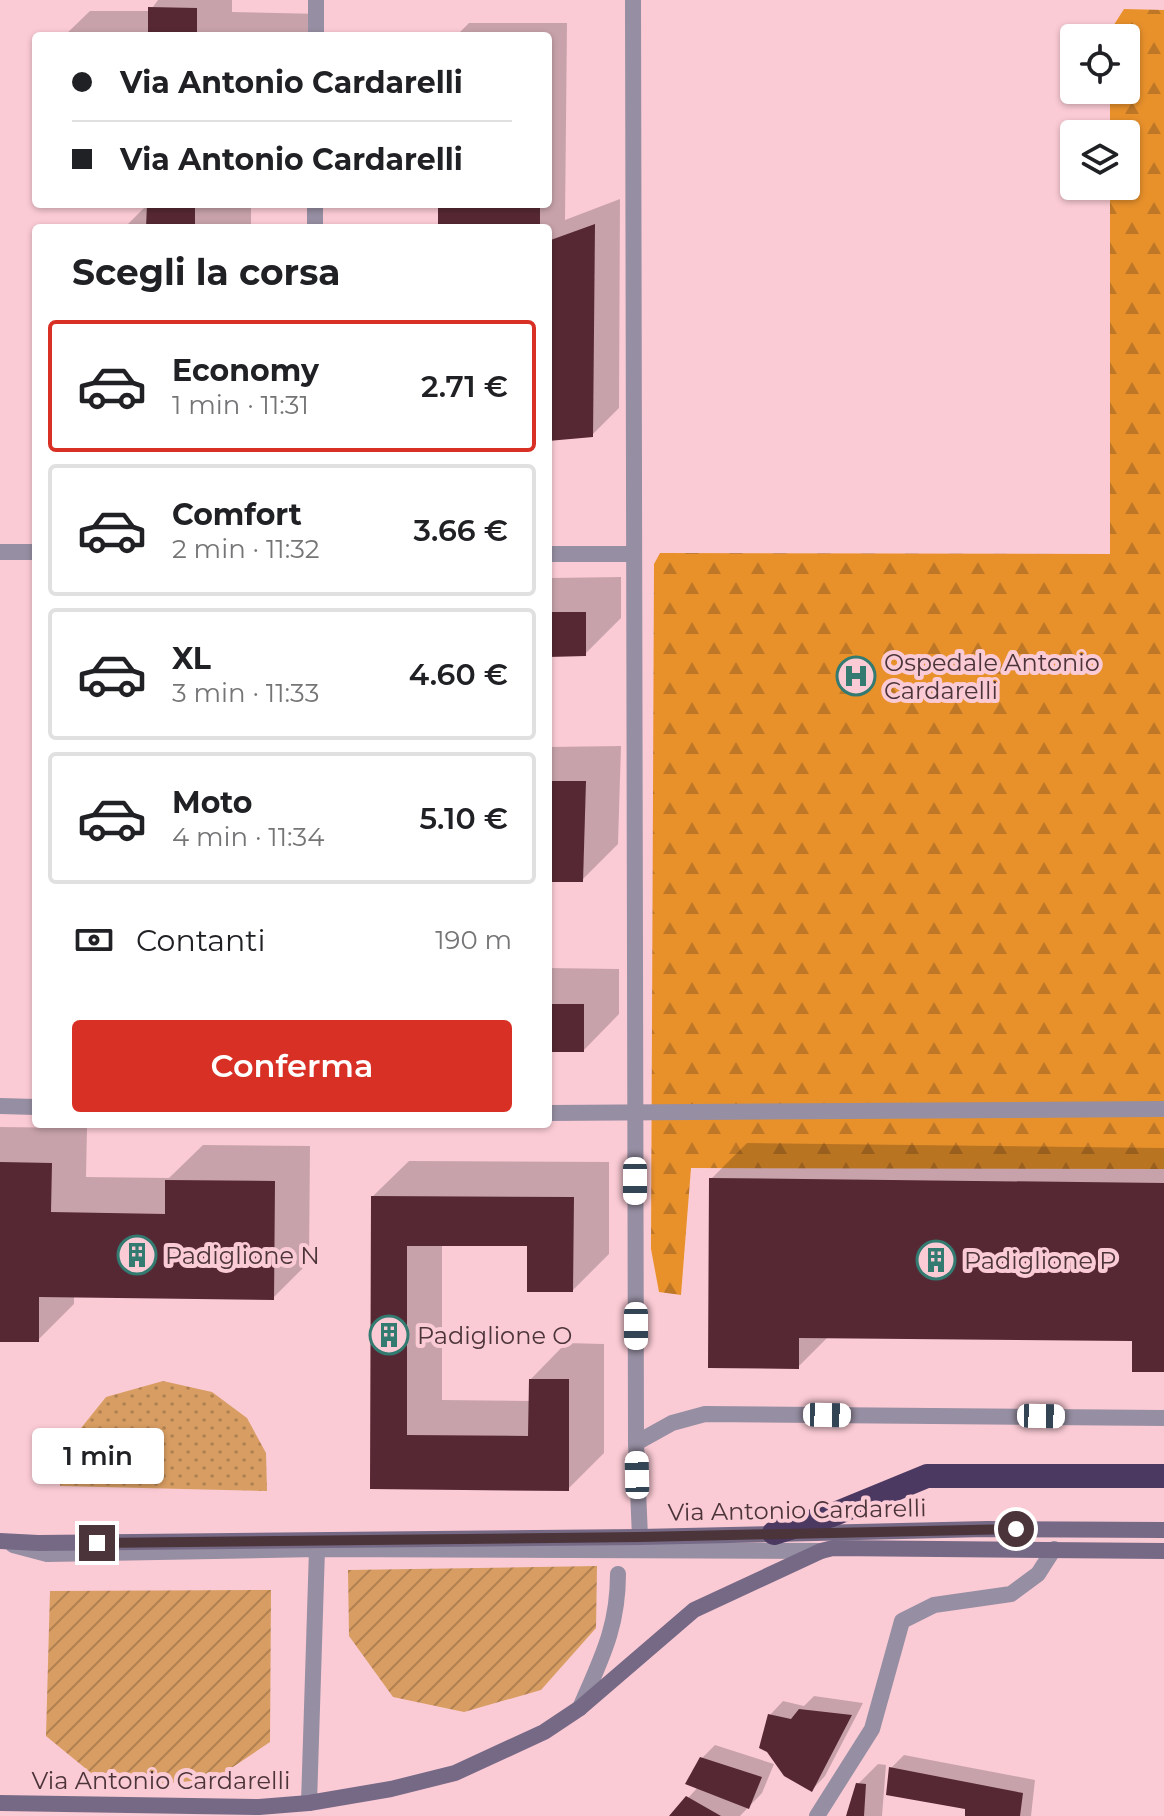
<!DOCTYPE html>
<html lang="it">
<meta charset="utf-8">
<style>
body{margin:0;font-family:Montserrat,sans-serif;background:#f2f2f2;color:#202124;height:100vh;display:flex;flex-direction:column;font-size:30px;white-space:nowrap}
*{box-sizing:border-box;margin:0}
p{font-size:26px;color:#757577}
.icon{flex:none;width:44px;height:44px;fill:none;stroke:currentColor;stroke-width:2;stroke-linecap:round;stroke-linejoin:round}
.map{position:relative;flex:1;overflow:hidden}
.panel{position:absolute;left:32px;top:224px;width:520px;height:904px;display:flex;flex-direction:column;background:#fff;border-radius:8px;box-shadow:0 2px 6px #0004}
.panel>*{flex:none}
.top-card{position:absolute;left:32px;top:32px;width:520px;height:176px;border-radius:8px;box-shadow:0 2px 6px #0004;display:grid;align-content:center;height:176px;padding:0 40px;background:#fff}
.tools{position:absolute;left:1060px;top:24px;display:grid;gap:16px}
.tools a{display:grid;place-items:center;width:80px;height:80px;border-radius:8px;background:#fff;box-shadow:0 2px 6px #0004;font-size:40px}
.end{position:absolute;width:36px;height:36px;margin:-18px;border:10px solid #4c353a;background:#fff;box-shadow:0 0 0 4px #fff}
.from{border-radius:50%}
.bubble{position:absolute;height:56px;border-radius:8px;background:#fff;box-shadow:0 2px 6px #0004;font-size:26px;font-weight:600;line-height:56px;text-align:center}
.car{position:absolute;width:24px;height:48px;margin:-24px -12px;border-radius:10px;box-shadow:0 0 6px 2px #0007;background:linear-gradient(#fff 24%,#345 0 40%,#fff 0 76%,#345 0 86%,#fff 0)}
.top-card b{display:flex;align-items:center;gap:28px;height:76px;font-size:30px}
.top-card b+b{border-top:2px solid #e0e0e0}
.top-card i{width:20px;height:20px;background:#202124}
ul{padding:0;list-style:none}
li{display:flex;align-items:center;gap:24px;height:132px;margin:0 16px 12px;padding:0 24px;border:4px solid #e0e0e0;border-radius:8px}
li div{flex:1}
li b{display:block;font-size:30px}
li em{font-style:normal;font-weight:600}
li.current{border-color:#d93025}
li>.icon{width:72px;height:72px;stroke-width:1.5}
h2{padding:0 40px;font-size:36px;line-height:96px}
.pay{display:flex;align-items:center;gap:20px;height:88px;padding:0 40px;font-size:30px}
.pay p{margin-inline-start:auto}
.cta{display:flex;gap:16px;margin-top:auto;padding:16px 40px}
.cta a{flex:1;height:92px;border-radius:8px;background:#d93025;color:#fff;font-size:32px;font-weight:600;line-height:92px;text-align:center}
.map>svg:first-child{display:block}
.grass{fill:url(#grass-dots)}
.forest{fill:url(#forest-firs)}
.garden{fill:url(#garden-furrows)}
.shadow{fill:#0003}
.building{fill:#562834}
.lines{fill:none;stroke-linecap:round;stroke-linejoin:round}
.service{stroke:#968ea2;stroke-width:16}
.pedestrian{stroke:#968ea2;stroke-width:16}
.minor{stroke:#968ea2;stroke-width:16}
.secondary{stroke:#766986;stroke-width:16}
.motorway{stroke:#4b3961;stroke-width:24}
.route{stroke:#4c353a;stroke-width:10}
.labels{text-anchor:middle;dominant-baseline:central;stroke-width:8;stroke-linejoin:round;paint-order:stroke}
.poi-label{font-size:24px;fill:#4c353a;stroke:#fbcbd5;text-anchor:start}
.street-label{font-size:24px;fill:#4c353a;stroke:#fbcbd5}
</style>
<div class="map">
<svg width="1164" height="1816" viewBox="0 0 1164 1816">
<defs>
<pattern id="grass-dots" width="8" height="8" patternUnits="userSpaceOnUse" patternTransform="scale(2)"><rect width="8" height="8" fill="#d89d62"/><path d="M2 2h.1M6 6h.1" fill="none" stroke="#b18152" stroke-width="1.8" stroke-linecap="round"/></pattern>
<pattern id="forest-firs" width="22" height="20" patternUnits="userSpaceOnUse" patternTransform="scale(2)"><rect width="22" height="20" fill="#e8912b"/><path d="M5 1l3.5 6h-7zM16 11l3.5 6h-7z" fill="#be7726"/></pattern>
<pattern id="garden-furrows" width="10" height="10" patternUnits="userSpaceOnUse" patternTransform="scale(2)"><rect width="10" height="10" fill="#d89d62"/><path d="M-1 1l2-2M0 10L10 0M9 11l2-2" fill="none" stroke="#b18152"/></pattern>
</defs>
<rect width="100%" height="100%" fill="#fbcbd5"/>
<polygon class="grass" points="163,1381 212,1392 247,1418 266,1453 267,1491 60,1486 65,1448 106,1397"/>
<polygon class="forest" points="1124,9 1164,10 1164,1169 691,1168 681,1295 659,1292 651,1249 654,564 660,553 1110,554 1110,186 1126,186 1126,134 1110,134 1110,90 1126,90 1126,38 1110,38 1110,31"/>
<g class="garden">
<polygon points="597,1566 596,1628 541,1690 464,1712 393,1697 349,1636 348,1570"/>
<polygon points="271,1590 270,1742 215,1779 158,1784 96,1777 46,1736 50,1591"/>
</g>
<g class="shadow">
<polygon points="158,0 232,0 232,12 323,14 322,36 64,36 90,11 150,11"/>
<polygon points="469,23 567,23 565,220 620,199 619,408 592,435 548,439 548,228 439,228 440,204 548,204 548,36 456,36"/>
<polygon points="148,204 251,204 251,228 124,228"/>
<polygon points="548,567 550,578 621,577 621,618 585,654 548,655"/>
<polygon points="621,746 618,844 582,880 548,880 548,747"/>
<polygon points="548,968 619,969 619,1014 584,1050 548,1050"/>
<polygon points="0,1127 87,1128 86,1177 169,1178 203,1145 310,1146 309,1262 273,1298 74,1295 74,1304 38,1340 0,1340"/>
<polygon points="747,1143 1164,1148 1164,1370 1134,1339 829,1336 798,1367 711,1179"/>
<polygon points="409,1161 609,1162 609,1254 573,1290 530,1244 442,1244 442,1400 530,1401 531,1379 566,1343 604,1344 604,1453 568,1489 372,1487 373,1196"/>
<polygon points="814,1696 863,1703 825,1776 812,1790 768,1751 770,1715 783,1701 804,1706"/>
<polygon points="715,1745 774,1764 762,1793 740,1816 672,1816 698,1787 701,1759"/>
<polygon points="904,1755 1035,1780 1031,1816 966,1816 968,1807 891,1768"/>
<polygon points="878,1764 886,1765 882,1816 848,1816 858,1784"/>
</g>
<g class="building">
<polygon points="148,7 197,8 197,36 148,36"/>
<polygon points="147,204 195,204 195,228 146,228"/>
<rect x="438" y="204" width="102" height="24"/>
<polygon points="595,224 593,437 548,441 548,241"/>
<polygon points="548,612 586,612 586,656 548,657"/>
<polygon points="548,781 586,781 583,882 548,882"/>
<rect x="548" y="1004" width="36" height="48"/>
<polygon points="0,1162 52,1163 51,1212 165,1214 165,1180 275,1181 274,1300 39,1297 39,1342 0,1342"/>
<polygon points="709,1178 1164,1183 1164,1372 1132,1372 1132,1341 799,1338 799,1369 708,1368"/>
<polygon points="371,1196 574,1197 573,1292 527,1292 527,1246 407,1246 407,1435 528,1436 529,1379 569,1379 569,1491 370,1489"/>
<polygon points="799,1709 852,1715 812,1792 784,1776 767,1752 759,1748 768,1714 791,1719"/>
<polygon points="700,1757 762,1777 749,1809 685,1784"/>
<polygon points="889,1767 1023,1793 1020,1816 965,1816 965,1809 886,1795"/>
<polygon points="856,1783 866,1784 864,1816 846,1816"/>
<polygon points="686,1796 721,1816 669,1816"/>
</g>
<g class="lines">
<g class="service">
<polyline points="633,0 636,1443"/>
<polyline points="0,1106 36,1107"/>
<polyline points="548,1113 1164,1109"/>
<polyline points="640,1537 636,1443 672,1423 705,1414 1164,1418"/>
<polyline points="13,1545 47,1554 317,1549 821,1551"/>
<path d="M 580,1708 C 601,1659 618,1628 618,1574"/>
<polyline points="309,1803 317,1549"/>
</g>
<g class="pedestrian">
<polyline points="316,36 316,0"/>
<polyline points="315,228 315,204"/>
<polyline points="0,552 36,552"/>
<polyline points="548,554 634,554"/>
</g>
<polyline class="minor" points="817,1816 872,1729 902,1621 934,1605 1011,1594 1038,1574 1054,1549"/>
<g class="secondary">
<polyline points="0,1541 38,1543 640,1537 987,1529 1164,1530"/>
<polyline points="0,1803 259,1807 309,1803 391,1789 455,1773 544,1732 580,1708 694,1610 821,1551 833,1548 1164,1551"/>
</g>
<polyline class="motorway" points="774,1533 832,1515 927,1476 1164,1476"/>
</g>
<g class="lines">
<polyline class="route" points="97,1543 640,1537 1016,1529"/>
</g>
<defs>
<g id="hospital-ring" transform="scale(2)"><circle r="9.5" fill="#fbcbd5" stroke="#337a71" stroke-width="1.5"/><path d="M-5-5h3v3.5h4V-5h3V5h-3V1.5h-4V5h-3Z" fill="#337a71"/></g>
<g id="building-ring" transform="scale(2)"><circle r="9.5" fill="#fbcbd5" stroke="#337a71" stroke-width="1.5"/><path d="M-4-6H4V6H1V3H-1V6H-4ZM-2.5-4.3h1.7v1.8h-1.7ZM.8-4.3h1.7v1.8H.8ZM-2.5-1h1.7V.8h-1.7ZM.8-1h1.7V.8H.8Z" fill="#337a71"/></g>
</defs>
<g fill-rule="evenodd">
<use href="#hospital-ring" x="856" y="676"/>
<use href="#building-ring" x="137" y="1255"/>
<use href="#building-ring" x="936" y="1260"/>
<use href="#building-ring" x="389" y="1335"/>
</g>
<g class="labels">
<g class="poi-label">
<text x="884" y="662">Ospedale Antonio<tspan x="884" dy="28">Cardarelli</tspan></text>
<text x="165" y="1255">Padiglione N</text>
<text x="964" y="1260">Padiglione P</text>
<text x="417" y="1335">Padiglione O</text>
</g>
<g class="street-label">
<text transform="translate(797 1510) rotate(-1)">Via Antonio Cardarelli</text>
<text x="161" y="1780">Via Antonio Cardarelli</text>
</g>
</g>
</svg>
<div class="tools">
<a><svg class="icon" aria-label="locate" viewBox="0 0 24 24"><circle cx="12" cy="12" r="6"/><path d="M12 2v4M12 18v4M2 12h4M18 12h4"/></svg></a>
<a><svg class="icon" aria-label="layers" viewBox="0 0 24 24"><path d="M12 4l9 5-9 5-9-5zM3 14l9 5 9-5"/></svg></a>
</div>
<i class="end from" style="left:1016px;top:1529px"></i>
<i class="end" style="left:97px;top:1543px"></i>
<div class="bubble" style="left:32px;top:1428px;width:132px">1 min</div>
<i class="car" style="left:635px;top:1181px;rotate:180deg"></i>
<i class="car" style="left:636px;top:1326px;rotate:180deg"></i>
<i class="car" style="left:827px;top:1415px;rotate:91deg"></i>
<i class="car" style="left:1041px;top:1416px;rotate:91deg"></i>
<i class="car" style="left:637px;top:1475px;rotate:359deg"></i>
<div class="top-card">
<b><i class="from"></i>Via Antonio Cardarelli</b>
<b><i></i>Via Antonio Cardarelli</b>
</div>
<section class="panel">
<h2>Scegli la corsa</h2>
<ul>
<li class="current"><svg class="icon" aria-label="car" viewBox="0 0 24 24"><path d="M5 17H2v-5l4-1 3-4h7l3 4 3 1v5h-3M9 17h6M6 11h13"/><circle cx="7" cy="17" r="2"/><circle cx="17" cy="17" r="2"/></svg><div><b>Economy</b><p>1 min · 11:31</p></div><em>2.71 €</em></li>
<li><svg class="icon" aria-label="car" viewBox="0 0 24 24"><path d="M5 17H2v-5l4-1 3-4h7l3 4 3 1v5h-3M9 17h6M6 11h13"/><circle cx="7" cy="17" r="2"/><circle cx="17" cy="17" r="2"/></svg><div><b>Comfort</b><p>2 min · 11:32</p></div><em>3.66 €</em></li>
<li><svg class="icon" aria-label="car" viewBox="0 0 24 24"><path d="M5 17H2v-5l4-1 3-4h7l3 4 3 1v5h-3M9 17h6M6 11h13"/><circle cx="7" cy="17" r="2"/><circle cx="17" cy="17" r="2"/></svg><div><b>XL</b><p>3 min · 11:33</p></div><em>4.60 €</em></li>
<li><svg class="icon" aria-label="car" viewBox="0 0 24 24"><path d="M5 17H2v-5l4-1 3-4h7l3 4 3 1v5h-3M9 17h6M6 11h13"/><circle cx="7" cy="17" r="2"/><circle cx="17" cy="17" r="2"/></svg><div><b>Moto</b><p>4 min · 11:34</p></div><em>5.10 €</em></li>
</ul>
<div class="pay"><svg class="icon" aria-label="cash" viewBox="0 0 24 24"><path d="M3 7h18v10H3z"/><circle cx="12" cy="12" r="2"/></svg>Contanti<p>190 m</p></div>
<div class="cta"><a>Conferma</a></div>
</section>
</div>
